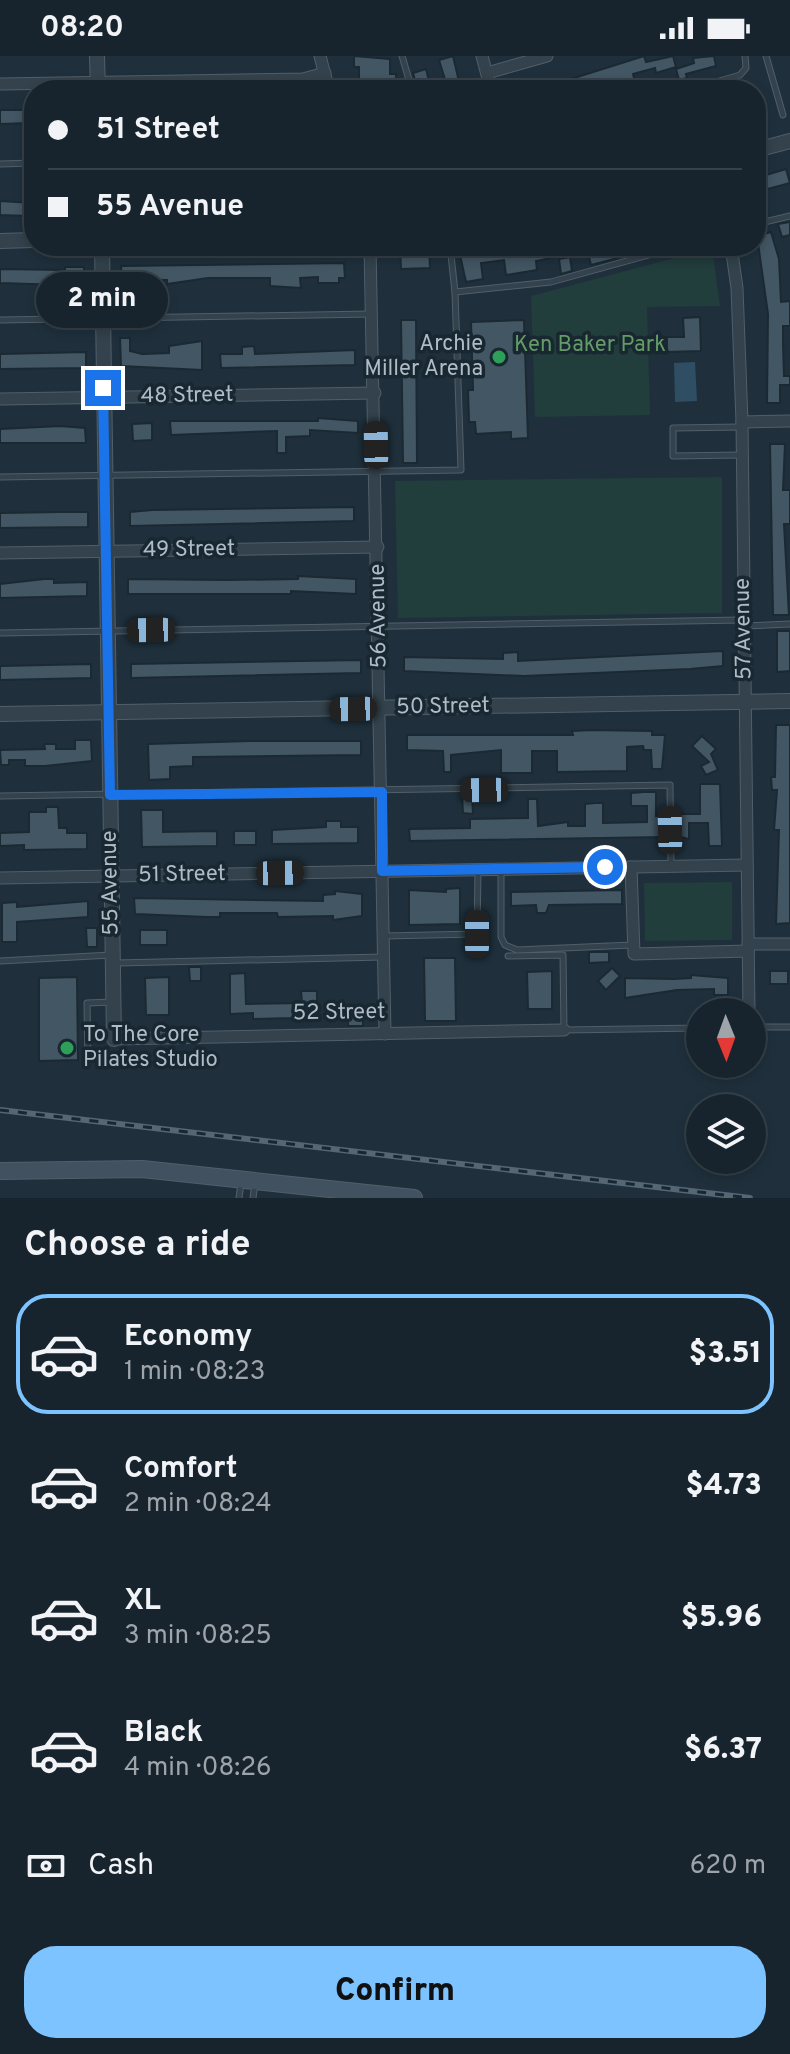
<!DOCTYPE html>
<meta charset="utf-8">
<style>
body{margin:0;font-family:Overpass,sans-serif;background:#202c35;color:#f1f3f6;height:100vh;display:flex;flex-direction:column;font-size:30px;white-space:nowrap}
*{box-sizing:border-box;margin:0}
p{font-size:26px;color:#9ea4aa}
.icon{flex:none;width:44px;height:44px;fill:none;stroke:currentColor;stroke-width:2;stroke-linecap:round;stroke-linejoin:round}
.map{position:relative;height:1142px;overflow:hidden}
.drawer{display:flex;flex-direction:column;background:#17242d;flex:1}
.drawer>*{flex:none}
.hud{position:absolute;left:24px;top:24px;width:742px;height:176px;border-radius:32px;box-shadow:0 4px 12px #0003,0 0 0 2px #364149;display:grid;align-content:center;height:176px;padding:0 24px;background:#17242d}
.needle{width:52px;rotate:179deg}
.controls{position:absolute;left:686px;top:942px;display:grid;gap:16px}
.controls a{display:grid;place-items:center;width:80px;height:80px;border-radius:50%;background:#17242d;box-shadow:0 4px 12px #0003,0 0 0 2px #364149;font-size:40px}
.end{position:absolute;width:36px;height:36px;margin:-18px;border:10px solid #1a73e8;background:#fff;box-shadow:0 0 0 4px #fff}
.from{border-radius:50%}
.bubble{position:absolute;height:56px;border-radius:28px;background:#17242d;box-shadow:0 4px 12px #0003,0 0 0 2px #364149;font-size:26px;font-weight:800;line-height:56px;text-align:center}
.car{position:absolute;width:24px;height:48px;margin:-24px -12px;border-radius:10px;box-shadow:0 0 6px 2px #0007;background:linear-gradient(#222 24%,#8ab4d8 0 40%,#222 0 76%,#8ab4d8 0 86%,#222 0)}
.hud b{display:flex;align-items:center;gap:28px;height:76px;font-size:30px}
.hud b+b{border-top:2px solid #364149}
.hud i{width:20px;height:20px;background:#f1f3f6}
ul{padding:0;list-style:none}
li{display:flex;align-items:center;gap:24px;height:120px;margin:0 16px 12px;padding:0 8px;border:4px solid transparent;border-radius:32px}
li div{flex:1}
li b{display:block;font-size:30px}
li em{font-style:normal;font-weight:800}
li.active{border-color:#7dc3ff}
li>.icon{width:72px;height:72px;stroke-width:1.5}
h2{padding:0 24px;font-size:36px;line-height:96px}
.pay{display:flex;align-items:center;gap:20px;height:88px;padding:0 24px;font-size:30px}
.pay p{margin-inline-start:auto}
.primary-button{display:flex;gap:16px;margin-top:auto;padding:16px 24px}
.primary-button a{flex:1;height:92px;border-radius:32px;background:#7dc3ff;color:#111;font-size:32px;font-weight:800;line-height:92px;text-align:center}
.status{display:flex;justify-content:space-between;align-items:center;height:56px;padding:0 40px;background:#17242d;direction:ltr}
.status svg{height:22px;fill:currentColor}
.map>svg:first-child{display:block}
.green{fill:#213d3c}
.water{fill:#2f4d63}
.building{fill:#425663;stroke:#1b2933;stroke-width:2}
.lines{fill:none;stroke-linecap:round;stroke-linejoin:round}
.service-casing{stroke:#515f6a;stroke-width:7}
.minor-casing{stroke:#515f6a;stroke-width:13}
.tertiary-casing{stroke:#515f6a;stroke-width:16}
.secondary-casing{stroke:#515f6a;stroke-width:18}
.service{stroke:#33424c;stroke-width:5}
.minor{stroke:#33424c;stroke-width:11}
.tertiary{stroke:#33424c;stroke-width:14}
.secondary{stroke:#415160;stroke-width:16}
.rail-casing{stroke:#556674;stroke-width:6}
.rail{stroke:#192731;stroke-width:3;stroke-dasharray:9;stroke-linecap:butt}
.route{stroke:#1a73e8;stroke-width:10}
.leisure-dot{fill:#2e9e5b;stroke:#192731;stroke-width:3}
.labels{text-anchor:middle;dominant-baseline:central;stroke-width:7;stroke-linejoin:round;paint-order:stroke}
.poi-label{font-size:22px;fill:#aebcc8;stroke:#192731;text-anchor:end}
.park-label{font-size:22px;fill:#639c67;stroke:#192731}
.street-label{font-size:22px;fill:#aebcc8;stroke:#192731}
</style>
<div class="status"><b>08:20</b><svg viewBox="0 0 49 12"><path d="M0 12V9h3v3zM5 12V6h3v6zM10 12V3h3v9zM15 12V0h3v12zM26 1h20v11H26zM47 4h2v5h-2z"/></svg></div>
<div class="map">
<svg width="790" height="1142" viewBox="0 0 790 1142">
<rect width="100%" height="100%" fill="#1f303c"/>
<g class="green">
<polygon points="712,192 720,250 647,251 650,359 535,361 531,240"/>
<polygon points="722,421 722,557 398,562 395,425"/>
<polygon points="732,826 732,884 645,885 644,827"/>
</g>
<polygon class="water" points="695,306 697,345 675,346 674,307"/>
<g class="building">
<polygon points="354,0 390,3 390,18 396,18 396,26 373,27 373,34 359,34 359,11 354,11"/>
<polygon points="453,0 461,34 429,34 446,27 439,4"/>
<polygon points="644,0 646,6 673,0 676,11 656,17 655,12 633,18 637,34 619,34 616,24 581,34 536,34"/>
<polygon points="714,0 716,10 686,18 687,22 679,24 676,13 694,7 693,2"/>
<polygon points="426,13 430,29 417,32 413,17"/>
<polygon points="0,54 30,54 30,67 0,68"/>
<polygon points="786,113 790,127 756,136 756,122"/>
<polygon points="0,145 33,147 34,156 28,156 28,160 0,159"/>
<polygon points="790,166 790,179 782,181 778,168"/>
<polygon points="771,176 779,203 781,246 790,245 790,270 783,270 783,288 784,320 790,320 790,329 780,329 780,347 767,347 768,258 757,180"/>
<polygon points="429,190 430,212 401,213 400,191"/>
<polygon points="458,190 559,190 561,200 536,205 537,214 506,219 504,204 481,207 483,223 466,226"/>
<polygon points="615,191 618,202 591,209 588,197"/>
<polygon points="570,201 572,215 561,218 559,203"/>
<polygon points="344,207 345,222 339,222 339,227 318,227 318,221 300,222 301,232 270,230 270,222 208,222 167,228 167,224 122,224 121,210"/>
<polygon points="65,211 84,211 84,225 61,225 61,229 0,227 0,213 65,214"/>
<polygon points="700,261 701,295 667,296 667,281 684,281 683,262"/>
<polygon points="401,264 416,264 417,407 403,407"/>
<polygon points="524,264 528,382 511,383 511,376 476,378 475,366 469,366 468,334 473,334 471,266"/>
<polygon points="120,282 130,282 130,295 142,298 169,297 169,290 202,285 202,314 121,310"/>
<polygon points="254,290 255,298 355,294 355,309 221,312 220,298 242,298 242,291"/>
<polygon points="86,296 86,312 0,313 0,298"/>
<polygon points="318,362 358,365 358,377 310,374 310,380 286,381 286,397 277,397 277,375 171,379 170,365 318,365"/>
<polygon points="152,367 152,384 133,385 132,368"/>
<polygon points="60,370 85,372 86,387 0,387 0,373"/>
<polygon points="770,388 785,388 783,434 790,434 790,468 784,468 789,559 773,559"/>
<polygon points="354,451 354,465 130,470 130,456 152,454"/>
<polygon points="59,456 88,456 88,471 0,472 0,457"/>
<polygon points="298,520 356,523 356,538 291,535 291,538 128,538 128,523 228,524 298,523"/>
<polygon points="44,523 54,523 54,527 87,526 87,540 0,542 0,528"/>
<polygon points="777,575 790,575 790,615 777,616"/>
<polygon points="723,595 723,610 690,613 524,620 404,615 404,601 503,603 503,597 518,596 518,605"/>
<polygon points="361,604 361,617 131,622 131,608"/>
<polygon points="91,608 91,622 0,624 0,610"/>
<polygon points="776,669 790,669 790,867 776,868 779,774 774,774 777,734 772,734 771,721 775,721"/>
<polygon points="592,674 652,675 652,679 665,679 662,713 652,713 651,694 644,694 643,690 627,691 627,715 557,716 557,695 532,695 532,717 501,717 501,694 451,699 451,716 444,716 443,695 407,694 407,679 573,679 572,675"/>
<polygon points="702,680 716,693 711,698 718,714 706,719 701,710 709,706 692,690"/>
<polygon points="75,684 91,684 92,705 45,710 25,710 25,704 9,704 9,709 1,709 0,694 45,693 44,688 56,688 56,693 75,693"/>
<polygon points="250,685 361,685 361,699 193,701 193,710 170,711 170,723 149,724 148,688"/>
<polygon points="700,728 720,728 722,790 709,790 708,767 689,767 689,783 676,780 681,758 700,758"/>
<polygon points="644,736 656,736 656,760 665,760 665,781 410,785 409,773 470,772 470,763 528,762 528,743 537,743 538,770 568,766 568,770 585,770 585,748 595,747 603,747 603,767 647,766 647,750 631,750 631,737"/>
<polygon points="462,738 472,738 473,758 463,757"/>
<polygon points="46,751 58,751 59,772 67,772 67,777 87,777 87,793 24,794 24,789 0,790 0,777 29,776 29,756 46,756"/>
<polygon points="141,754 163,754 163,776 217,775 217,790 142,791"/>
<polygon points="326,765 341,765 341,771 358,771 358,787 272,788 272,774 326,771"/>
<rect x="234" y="775" width="22" height="14"/>
<polygon points="460,832 460,868 409,869 409,834 446,836 446,833"/>
<polygon points="622,834 622,848 549,849 546,857 537,857 536,849 511,850 511,836"/>
<polygon points="335,835 362,838 362,860 333,864 333,860 278,861 277,857 220,857 220,861 207,861 135,858 134,842 323,845 323,839 335,838"/>
<polygon points="88,845 88,861 17,866 17,886 2,886 2,847 17,846 17,851"/>
<polygon points="86,872 97,872 97,891 87,891"/>
<rect x="140" y="874" width="27" height="15"/>
<polygon points="589,896 609,896 609,906 589,907"/>
<polygon points="424,902 455,902 456,965 425,965"/>
<polygon points="189,911 201,911 201,925 190,925"/>
<polygon points="612,912 620,920 606,934 598,925"/>
<polygon points="552,915 552,953 528,953 527,916"/>
<rect x="770" y="915" width="18" height="13"/>
<polygon points="245,917 246,948 302,947 301,935 317,935 317,957 293,957 293,962 253,963 253,957 230,958 230,918"/>
<polygon points="691,919 728,922 728,939 714,939 714,933 677,934 625,942 625,922 673,923 691,922"/>
<polygon points="77,921 78,1004 39,1005 39,922"/>
<polygon points="169,921 169,959 146,959 145,922"/>
<polygon points="363,956 363,970 348,970 348,957"/>
</g>
<g class="lines">
<g class="service-casing">
<g id="service">
<polyline points="402,0 412,34"/>
<polyline points="766,0 783,59"/>
<polyline points="689,34 740,19 746,12 745,0"/>
<polyline points="0,108 34,107"/>
<polyline points="756,168 790,160"/>
<polyline points="455,236 551,226 681,190"/>
<polyline points="0,264 372,258"/>
<polyline points="741,399 673,400 673,372 741,371"/>
<polyline points="0,421 461,414 455,236 450,190"/>
<polyline points="744,570 790,568"/>
<polyline points="0,577 743,564"/>
<polyline points="0,740 670,729 671,809"/>
<polyline points="501,815 501,881 505,889 517,894 632,889"/>
<polyline points="384,880 477,878 478,814"/>
<polyline points="508,900 563,899 564,974 700,972"/>
<polyline points="0,905 111,899"/>
<polyline points="117,907 383,901"/>
<polyline points="752,971 790,971"/>
<polyline points="88,1005 87,947 112,946"/>
<polyline points="239,1142 241,1127"/>
<polyline points="253,1142 255,1127"/>
</g>
</g>
<g class="minor-casing">
<g id="minor">
<polyline points="320,0 329,34"/>
<polyline points="482,0 491,34"/>
<polyline points="487,17 547,0"/>
<polyline points="0,28 303,23 325,17"/>
<polyline points="370,190 385,978"/>
<polyline points="731,190 737,232 742,366 749,956"/>
<polyline points="0,343 375,337"/>
<polyline points="742,366 790,365"/>
<polyline points="0,497 378,491"/>
<polyline points="631,811 634,898 748,895"/>
<polyline points="0,822 747,809"/>
<polyline points="748,888 790,888"/>
<polyline points="114,983 564,974"/>
</g>
</g>
<g class="tertiary-casing">
<g id="tertiary">
<polyline points="97,0 98,34"/>
<polyline points="756,94 790,85"/>
<polyline points="0,185 34,184"/>
<polyline points="102,190 114,983"/>
<polyline points="0,658 790,645"/>
</g>
</g>
<g class="secondary-casing">
<polyline id="secondary" points="0,1115 142,1113 414,1142"/>
</g>
<use href="#service" class="service"/>
<use href="#minor" class="minor"/>
<use href="#tertiary" class="tertiary"/>
<use href="#secondary" class="secondary"/>
<g class="rail-casing">
<polyline id="rail" points="0,1054 750,1142"/>
</g>
<use href="#rail" class="rail"/>
</g>
<g class="lines">
<polyline class="route" points="103,332 110,739 382,736 382,815 605,811"/>
</g>
<g class="leisure-dot">
<circle cx="499" cy="301" r="8"/>
<circle cx="67" cy="992" r="8"/>
</g>
<g class="labels">
<g class="poi-label">
<text x="483" y="288">Archie<tspan x="483" dy="25">Miller Arena</tspan></text>
<text x="83" y="979" text-anchor="start">To The Core<tspan x="83" dy="25">Pilates Studio</tspan></text>
</g>
<g class="park-label">
<text x="590" y="289">Ken Baker Park</text>
</g>
<g class="street-label">
<text transform="translate(187 340) rotate(-1)">48 Street</text>
<text transform="translate(189 494) rotate(-1)">49 Street</text>
<text transform="translate(379 560) rotate(-91)">56 Avenue</text>
<text transform="translate(744 573) rotate(-91)">57 Avenue</text>
<text transform="translate(443 651) rotate(-1)">50 Street</text>
<text transform="translate(182 819) rotate(-1)">51 Street</text>
<text transform="translate(111 827) rotate(-91)">55 Avenue</text>
<text transform="translate(339 957) rotate(-1)">52 Street</text>
</g>
</g>
</svg>
<div class="controls">
<a><svg class="needle" viewBox="-14 -14 28 28"><path d="M0-13l5 13h-10z" fill="#e53935"/><path d="M0 13l5-13h-10z" fill="#9ea4aa"/></svg></a>
<a><svg class="icon" aria-label="layers" viewBox="0 0 24 24"><path d="M12 4l9 5-9 5-9-5zM3 14l9 5 9-5"/></svg></a>
</div>
<i class="end from" style="left:605px;top:811px"></i>
<i class="end" style="left:103px;top:332px"></i>
<div class="bubble" style="left:36px;top:216px;width:132px">2 min</div>
<i class="car" style="left:376px;top:389px;rotate:359deg"></i>
<i class="car" style="left:151px;top:574px;rotate:269deg"></i>
<i class="car" style="left:353px;top:653px;rotate:269deg"></i>
<i class="car" style="left:484px;top:734px;rotate:269deg"></i>
<i class="car" style="left:670px;top:774px;rotate:359deg"></i>
<i class="car" style="left:280px;top:817px;rotate:89deg"></i>
<i class="car" style="left:477px;top:878px;rotate:0deg"></i>
<div class="hud">
<b><i class="from"></i>51 Street</b>
<b><i></i>55 Avenue</b>
</div>
</div>
<section class="drawer">
<h2>Choose a ride</h2>
<ul>
<li class="active"><svg class="icon" aria-label="car" viewBox="0 0 24 24"><path d="M5 17H2v-5l4-1 3-4h7l3 4 3 1v5h-3M9 17h6M6 11h13"/><circle cx="7" cy="17" r="2"/><circle cx="17" cy="17" r="2"/></svg><div><b>Economy</b><p>1 min · 08:23</p></div><em>$3.51</em></li>
<li><svg class="icon" aria-label="car" viewBox="0 0 24 24"><path d="M5 17H2v-5l4-1 3-4h7l3 4 3 1v5h-3M9 17h6M6 11h13"/><circle cx="7" cy="17" r="2"/><circle cx="17" cy="17" r="2"/></svg><div><b>Comfort</b><p>2 min · 08:24</p></div><em>$4.73</em></li>
<li><svg class="icon" aria-label="car" viewBox="0 0 24 24"><path d="M5 17H2v-5l4-1 3-4h7l3 4 3 1v5h-3M9 17h6M6 11h13"/><circle cx="7" cy="17" r="2"/><circle cx="17" cy="17" r="2"/></svg><div><b>XL</b><p>3 min · 08:25</p></div><em>$5.96</em></li>
<li><svg class="icon" aria-label="car" viewBox="0 0 24 24"><path d="M5 17H2v-5l4-1 3-4h7l3 4 3 1v5h-3M9 17h6M6 11h13"/><circle cx="7" cy="17" r="2"/><circle cx="17" cy="17" r="2"/></svg><div><b>Black</b><p>4 min · 08:26</p></div><em>$6.37</em></li>
</ul>
<div class="pay"><svg class="icon" aria-label="cash" viewBox="0 0 24 24"><path d="M3 7h18v10H3z"/><circle cx="12" cy="12" r="2"/></svg>Cash<p>620 m</p></div>
<div class="primary-button"><a>Confirm</a></div>
</section>
